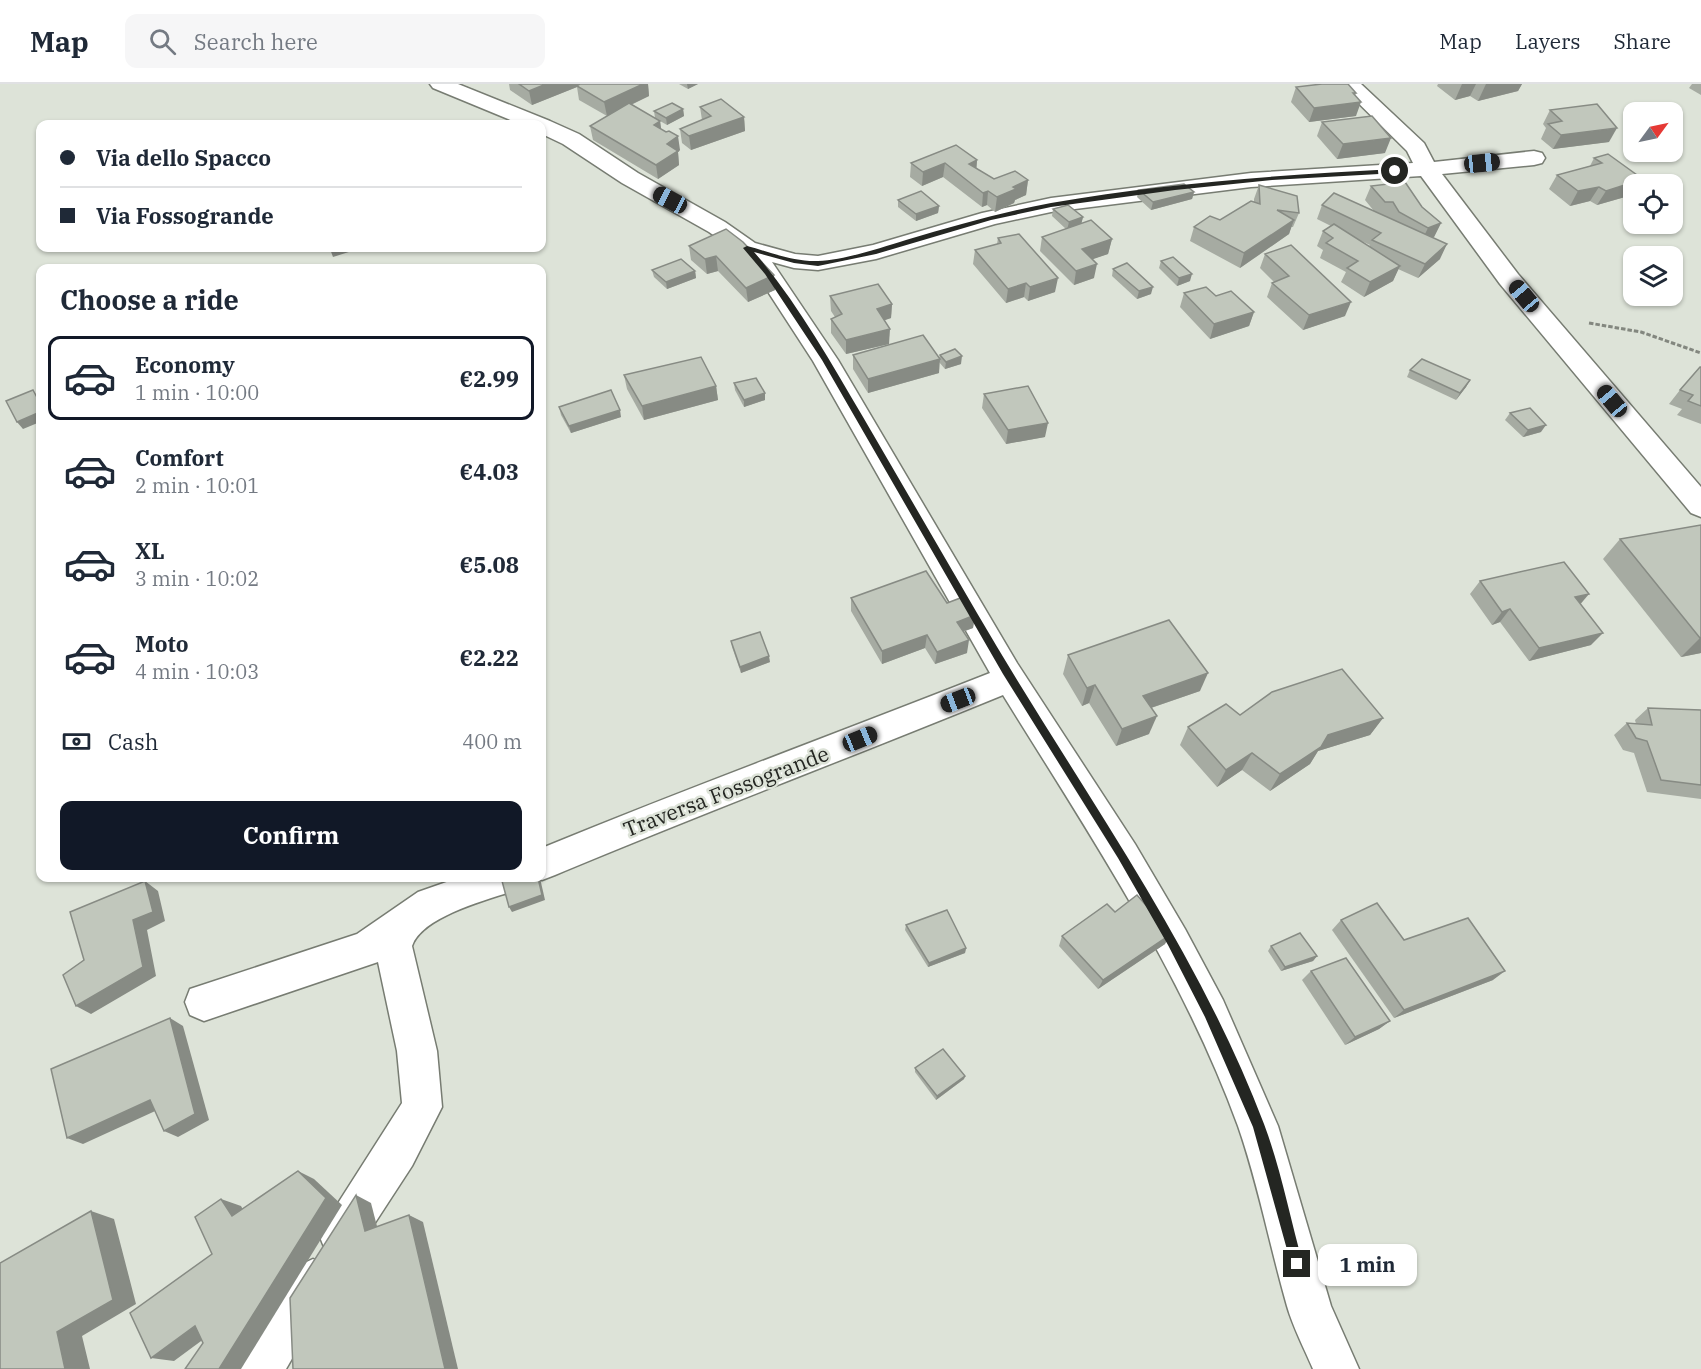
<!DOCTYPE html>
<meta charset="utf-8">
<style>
body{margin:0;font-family:"IBM Plex Serif",serif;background:#f6f6f7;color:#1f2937;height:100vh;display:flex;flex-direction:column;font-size:22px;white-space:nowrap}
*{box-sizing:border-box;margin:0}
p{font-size:20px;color:#747a83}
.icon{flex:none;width:33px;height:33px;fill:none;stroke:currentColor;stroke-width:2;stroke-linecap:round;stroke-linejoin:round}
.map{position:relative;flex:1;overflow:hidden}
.panel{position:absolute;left:36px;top:180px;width:510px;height:618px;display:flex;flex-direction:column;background:#fff;border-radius:12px;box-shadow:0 2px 4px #0004}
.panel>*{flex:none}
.top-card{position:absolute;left:36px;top:36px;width:510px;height:132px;border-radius:12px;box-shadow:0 2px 4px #0004;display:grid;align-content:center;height:132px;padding:0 24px;background:#fff}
.needle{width:39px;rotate:57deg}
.controls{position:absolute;left:1623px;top:18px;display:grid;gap:12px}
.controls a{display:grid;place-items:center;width:60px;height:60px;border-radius:12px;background:#fff;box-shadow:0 2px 4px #0004;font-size:30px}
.end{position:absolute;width:27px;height:27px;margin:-14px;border:8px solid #242622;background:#fff;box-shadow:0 0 0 3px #fff}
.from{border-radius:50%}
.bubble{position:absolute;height:42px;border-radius:12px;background:#fff;box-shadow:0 2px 4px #0004;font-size:20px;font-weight:700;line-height:42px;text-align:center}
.car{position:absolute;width:18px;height:36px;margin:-18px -9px;border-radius:8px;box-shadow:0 0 4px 2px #0007;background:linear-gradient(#222 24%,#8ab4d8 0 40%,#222 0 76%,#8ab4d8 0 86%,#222 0)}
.top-card b{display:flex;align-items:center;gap:21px;height:57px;font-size:22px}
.top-card b+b{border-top:2px solid #e0e1e3}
.top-card i{width:15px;height:15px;background:#1f2937}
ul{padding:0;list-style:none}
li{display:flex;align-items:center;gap:18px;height:84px;margin:0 12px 9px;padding:0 12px;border:3px solid transparent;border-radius:12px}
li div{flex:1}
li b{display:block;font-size:22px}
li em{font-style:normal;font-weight:700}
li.on{border-color:#111827}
li>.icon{width:54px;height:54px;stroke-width:1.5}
h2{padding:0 24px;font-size:27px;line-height:72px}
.pay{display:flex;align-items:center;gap:15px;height:66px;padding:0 24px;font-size:22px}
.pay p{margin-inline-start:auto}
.cta{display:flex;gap:12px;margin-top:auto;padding:12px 24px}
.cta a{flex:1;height:69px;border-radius:12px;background:#111827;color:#fff;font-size:24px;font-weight:700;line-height:69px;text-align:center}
header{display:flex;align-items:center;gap:36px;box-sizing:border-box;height:84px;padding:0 30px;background:#fff;border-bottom:2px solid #e0e1e3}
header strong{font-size:28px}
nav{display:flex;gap:33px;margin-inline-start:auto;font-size:21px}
.search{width:420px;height:54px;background:#f6f6f7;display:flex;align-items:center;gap:15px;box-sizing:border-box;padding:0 21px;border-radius:12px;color:#747a83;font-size:22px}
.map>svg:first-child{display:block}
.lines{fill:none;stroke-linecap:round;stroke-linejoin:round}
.street-casing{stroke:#777c72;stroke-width:3}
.path{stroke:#83877f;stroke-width:3;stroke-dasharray:4.5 2;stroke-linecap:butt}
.street{fill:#fff;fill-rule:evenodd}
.wall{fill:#a6aba2;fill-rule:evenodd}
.shaded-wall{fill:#878b84}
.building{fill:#c1c7bc;stroke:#878b84;stroke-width:1.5}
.route{fill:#242622}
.labels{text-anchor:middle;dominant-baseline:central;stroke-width:5;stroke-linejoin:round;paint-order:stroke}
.street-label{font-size:21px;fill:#242622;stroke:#dde3d8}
</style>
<header>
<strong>Map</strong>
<div class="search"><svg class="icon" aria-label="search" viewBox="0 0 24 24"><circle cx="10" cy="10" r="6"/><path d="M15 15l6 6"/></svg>Search here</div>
<nav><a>Map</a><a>Layers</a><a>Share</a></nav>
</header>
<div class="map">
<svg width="1701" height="1285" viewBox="0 0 1701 1285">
<rect width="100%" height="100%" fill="#dde3d8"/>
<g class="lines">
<g class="street-casing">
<g id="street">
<path d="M 430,0 L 458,0 L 550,37 L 579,50 L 638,89 L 725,138 L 755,159 L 795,170 L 818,172 L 873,161 L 982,129 L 1051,114 L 1251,89 L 1413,79 L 1407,67 L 1339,0 L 1361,0 L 1424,59 L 1434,78 L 1534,67 L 1542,69 L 1545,74 L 1542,79 L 1534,81 L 1442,90 L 1518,190 L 1701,403 L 1701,433 L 1691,429 L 1500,200 L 1421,92 L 1251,103 L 1051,128 L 995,140 L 876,175 L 818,186 L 794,184 L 772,178 L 838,276 L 1017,579 L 1135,760 L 1185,845 L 1223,916 L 1278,1042 L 1331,1222 L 1359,1285 L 1313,1285 C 1304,1264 1293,1243 1287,1222 C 1270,1163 1258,1099 1238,1042 C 1182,888 1089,750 1003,611 C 854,672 703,729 555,791 L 542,796 L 535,794 L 542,794 L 542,764 C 690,703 841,648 990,589 L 813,277 L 759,194 L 739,169 L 709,148 L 622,99 L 563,60 L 542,50 L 542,40 L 520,40 L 433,4 Z"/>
<path d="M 458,794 L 521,794 L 516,806 C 488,816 422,832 412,862 L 437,967 L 442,1023 L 412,1082 L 356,1168 L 341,1174 L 326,1168 L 320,1153 L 326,1138 L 402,1019 L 397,967 L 378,878 L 204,937 L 190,931 L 185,918 L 190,905 L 357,850 L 418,808 Z"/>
<polygon points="313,1175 328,1182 335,1197 328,1212 286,1285 237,1285 244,1269 298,1182"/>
</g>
</g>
<polyline class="path" points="1589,239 1641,248 1701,269"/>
<use href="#street" class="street"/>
</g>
<g class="wall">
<polygon points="509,0 648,0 649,12 631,21 655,34 654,27 683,25 684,32 667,41 660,37 661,45 680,66 678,68 679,81 658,95 593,56 590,42 607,32 579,16 577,3 532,21 510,6"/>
<polygon points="679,0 698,0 688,5"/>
<polygon points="1438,0 1522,0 1518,7 1478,17 1470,12 1455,16 1437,2"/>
<polygon points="1692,0 1701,0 1701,11 1689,4"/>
<polygon points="1296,3 1356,9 1355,12 1356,32 1309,38 1291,18"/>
<polygon points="700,23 744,33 745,47 691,66 682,59 680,45 702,36"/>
<polygon points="1550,26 1609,58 1553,65 1541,55 1546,44 1543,40"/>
<polygon points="1322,38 1385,69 1337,75 1317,52"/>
<polygon points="1594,74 1637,91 1625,113 1597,121 1590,117 1570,122 1549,105 1557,91 1590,82"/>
<polygon points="977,76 976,84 994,95 1028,96 1026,111 1015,116 1014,119 995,128 987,121 982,123 943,93 922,102 910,93 911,79"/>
<polygon points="1259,101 1299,129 1293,143 1291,143 1289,150 1240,184 1190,157 1194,143 1220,136 1254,118 1254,115"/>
<path d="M 1371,102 L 1422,123 L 1441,139 L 1434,153 L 1432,154 L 1440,175 L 1418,194 L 1398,185 L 1393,197 L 1364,213 L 1341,198 L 1346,188 L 1320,174 L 1323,166 L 1317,162 L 1323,147 L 1331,142 L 1317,135 L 1322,121 L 1374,127 L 1365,116 ZM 1353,153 L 1370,161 L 1369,162 Z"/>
<polygon points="1139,106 1194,108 1192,115 1151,126 1137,113"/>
<polygon points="898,116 939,122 938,129 916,137 898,123"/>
<polygon points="1053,125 1083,133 1081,140 1112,155 1108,170 1092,175 1094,194 1074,201 1040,167 1042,153 1066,145 1052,132"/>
<polygon points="726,145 775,206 748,218 718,187 707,190 691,176 689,162"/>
<polygon points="998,154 1055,208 1028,217 1024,213 1006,219 973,180 975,166 997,160"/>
<polygon points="1265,170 1345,232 1303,246 1267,213 1272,199 1274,198 1260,184"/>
<polygon points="1161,177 1190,197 1177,202 1159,184"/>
<polygon points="1113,185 1151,210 1137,215 1112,192"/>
<polygon points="652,186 695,187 696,194 667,205 654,193"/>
<polygon points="1184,209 1254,228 1249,242 1210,255 1180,223"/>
<polygon points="830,212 892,220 891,234 884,236 889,260 846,270 831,249 831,235 835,233 831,227"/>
<polygon points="853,271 939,274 940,271 961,280 945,285 939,278 939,289 868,309 853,285"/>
<polygon points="1701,283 1701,340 1677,331 1682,325 1669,320 1680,306"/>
<polygon points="1410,286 1470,296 1466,303 1456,316 1407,293"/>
<polygon points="624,291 716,302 718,316 644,336 627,305"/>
<polygon points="734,299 765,309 765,316 744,323 735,306"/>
<polygon points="984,310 1045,353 1006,360 982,324"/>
<polygon points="559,323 621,333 571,349 561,331"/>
<polygon points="1510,329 1541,348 1523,353 1505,336"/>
<polygon points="1701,441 1701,569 1681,573 1603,475 1620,455"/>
<polygon points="1480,497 1580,520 1591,561 1529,577 1500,538 1492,541 1470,510"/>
<polygon points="851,514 947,519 975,531 973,544 963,548 967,569 935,580 925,564 882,580 851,527"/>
<polygon points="731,557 770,578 741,589 732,563"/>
<polygon points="1068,571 1200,607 1151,624 1149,650 1116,662 1089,619 1082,622 1063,590"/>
<polygon points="1648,624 1701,626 1701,715 1647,708 1634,669 1623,666 1614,651 1627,639 1636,640 1635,636"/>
<polygon points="1240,631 1383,634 1370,651 1318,667 1310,680 1270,707 1242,686 1217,703 1180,661 1188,643"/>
<polygon points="1115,828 1165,860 1098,905 1059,862 1062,852"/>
<polygon points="1341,836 1404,856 1493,896 1394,934 1332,846"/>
<polygon points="906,841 966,864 965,869 928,883 905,846"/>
<polygon points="1271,862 1317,872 1313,877 1281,887 1268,867"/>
<polygon points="1311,887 1390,937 1379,945 1345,961 1302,896"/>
<polygon points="915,984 965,992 964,995 936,1016 915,988"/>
</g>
<g class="shaded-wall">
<polygon points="546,0 586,0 577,2 577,3 532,21 529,7"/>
<polygon points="643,0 648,0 649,12 607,32 604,18"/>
<polygon points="687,0 698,0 688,5"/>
<polygon points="1462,0 1476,0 1470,12 1455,16"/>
<polygon points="1486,0 1522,0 1518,7 1478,17"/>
<polygon points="1361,18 1356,32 1309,38 1314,24"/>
<polygon points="683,25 684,32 667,41 666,34"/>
<polygon points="744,33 745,47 691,66 689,52"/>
<polygon points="660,37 662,51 654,41"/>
<polygon points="1617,44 1609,58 1553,65 1561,51"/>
<polygon points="678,52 680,66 678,68 679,81 658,95 656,81 667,60"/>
<polygon points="1391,54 1385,69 1337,75 1343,60"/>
<polygon points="977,76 976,91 969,80"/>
<polygon points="945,79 943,93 922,102 923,88"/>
<polygon points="1637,91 1625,113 1597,121 1606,107 1628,94"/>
<polygon points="1028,96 1026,111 1015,116 1014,119 995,128 997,113 1013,103"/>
<polygon points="1599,103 1590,117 1570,122 1578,107"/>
<polygon points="988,107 987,121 982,123 983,109"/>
<polygon points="1194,108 1192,115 1151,126 1153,118"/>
<polygon points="939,122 938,129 916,137 916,130"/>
<polygon points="1083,133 1081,141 1067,146 1069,138"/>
<polygon points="1294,136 1289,150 1240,184 1244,169"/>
<polygon points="1441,139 1434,153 1421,158 1428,144"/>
<polygon points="1112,155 1108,170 1079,180 1082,165"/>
<polygon points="1447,160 1440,175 1418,194 1425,180"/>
<polygon points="336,164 351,164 352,167 333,173 330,165"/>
<polygon points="716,172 718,187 707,190 705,175"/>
<polygon points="1097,180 1094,194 1074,201 1076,187"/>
<polygon points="1400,182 1393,197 1364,213 1370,198"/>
<polygon points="695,187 696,194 667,205 666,198"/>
<polygon points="1192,190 1190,197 1177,202 1179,194"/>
<polygon points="774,191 775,206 748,218 746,204"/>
<polygon points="1058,194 1055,208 1028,217 1030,203"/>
<polygon points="1026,199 1024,213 1006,219 1008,205"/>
<polygon points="1153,203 1151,210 1137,215 1139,207"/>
<polygon points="1351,218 1345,232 1303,246 1309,231"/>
<polygon points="892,220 891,234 877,239 877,225"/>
<polygon points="1254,228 1249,242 1210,255 1214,240"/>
<polygon points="890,245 889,260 846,270 846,256"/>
<polygon points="962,272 961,280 945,285 946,278"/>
<polygon points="940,275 939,289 868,309 868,295"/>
<polygon points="1470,296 1466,303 1456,316 1460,309"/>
<polygon points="716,302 718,316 644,336 642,322"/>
<polygon points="765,309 765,316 744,323 744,316"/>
<polygon points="620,326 621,333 571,349 569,342"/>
<polygon points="40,328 40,338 23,345 17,338"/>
<polygon points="1048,339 1045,353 1006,360 1008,346"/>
<polygon points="1546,341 1541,348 1523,353 1528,346"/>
<polygon points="1589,510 1578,523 1575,513"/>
<polygon points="1510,525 1500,538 1492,541 1502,528"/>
<polygon points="975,531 973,544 955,550 957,538"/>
<polygon points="1603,549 1591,561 1529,577 1539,564"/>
<polygon points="927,551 925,564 882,580 882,567"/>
<polygon points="1700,554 1701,554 1701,569 1681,573"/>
<polygon points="969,556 967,569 935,580 937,568"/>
<polygon points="769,572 770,578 741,589 740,583"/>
<polygon points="1208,589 1200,607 1136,629 1143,612"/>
<polygon points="1095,601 1089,619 1082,622 1087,604"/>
<polygon points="1157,632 1149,650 1116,662 1122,645"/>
<polygon points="1383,634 1370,651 1318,667 1310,680 1270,707 1280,690 1328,651"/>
<polygon points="1252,669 1242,686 1217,703 1226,686"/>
<polygon points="538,794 540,794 545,816 512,828 509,823"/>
<polygon points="145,797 158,807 165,837 147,846 156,892 91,930 76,922 133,836"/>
<polygon points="1171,850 1165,860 1098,905 1103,896"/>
<polygon points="966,864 965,869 928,883 929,879"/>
<polygon points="1317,872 1313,877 1281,887 1285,883"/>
<polygon points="1505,887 1493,896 1394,934 1404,926"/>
<polygon points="170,934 183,942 209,1036 178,1053 164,1047"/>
<polygon points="1390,937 1379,945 1345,961 1355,953"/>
<polygon points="965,992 964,995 936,1016 937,1012"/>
<polygon points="150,1016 164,1023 83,1060 67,1054"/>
<polygon points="298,1087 314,1095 342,1121 241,1285 219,1285"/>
<polygon points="356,1111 371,1119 380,1154 365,1147"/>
<polygon points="221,1115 241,1122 251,1140 232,1132"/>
<polygon points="91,1127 114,1135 136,1220 82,1252 90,1285 65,1285 57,1248"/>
<polygon points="409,1131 423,1138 458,1285 445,1285"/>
<polygon points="195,1242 216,1246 174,1277 151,1274"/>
</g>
<g class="building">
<polygon points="519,0 546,0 529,7"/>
<polygon points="580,0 643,0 604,18 577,2"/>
<polygon points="1322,0 1348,0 1356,9 1353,9 1361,18 1314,24 1296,3"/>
<polygon points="721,15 744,33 689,52 680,45 711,32 700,23"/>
<polygon points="629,19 660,37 654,41 666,48 669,47 678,52 667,60 678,67 656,81 590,42"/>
<polygon points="672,19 683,25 666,34 654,27"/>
<polygon points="1597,20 1617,44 1561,51 1548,40 1562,37 1550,26"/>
<polygon points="1372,32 1391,54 1343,60 1322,38"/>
<polygon points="956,61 977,76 969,80 994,95 1015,87 1028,96 1013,103 1016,105 997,113 988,107 983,109 945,79 923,88 911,79"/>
<polygon points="1608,70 1637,91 1628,94 1634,98 1606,107 1599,103 1578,107 1557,91 1602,79 1594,74"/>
<polygon points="1405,98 1422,123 1441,139 1428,144 1399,128 1393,118 1385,118 1371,102"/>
<polygon points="1184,100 1194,108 1153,118 1139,106"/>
<polygon points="1259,101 1297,112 1299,129 1277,126 1294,136 1244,169 1194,143 1210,132 1220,136 1251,117 1260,120"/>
<polygon points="921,107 939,122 916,130 898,116"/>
<polygon points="1334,109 1447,160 1425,180 1372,156 1381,149 1322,121"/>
<polygon points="1068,121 1083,133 1069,138 1053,125"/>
<polygon points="1091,136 1112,155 1082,165 1097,180 1076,187 1042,153"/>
<polygon points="1334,140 1400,182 1370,198 1347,184 1358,177 1326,159 1333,154 1323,147"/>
<polygon points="726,145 743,158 774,191 746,204 716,172 705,175 689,162"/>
<polygon points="1019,150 1058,194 1030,203 1026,199 1008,205 975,166 1001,159 998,154"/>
<polygon points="1291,161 1351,218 1309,231 1272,199 1289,192 1265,170"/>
<polygon points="1173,173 1192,190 1179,194 1161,177"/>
<polygon points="681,175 695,187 666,198 652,186"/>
<polygon points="1127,179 1153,203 1139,207 1113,185"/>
<polygon points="878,200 892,220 877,225 890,245 846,256 831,235 842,230 830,212"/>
<polygon points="1206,203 1216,212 1231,207 1254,228 1214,240 1184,209"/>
<polygon points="923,251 940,275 868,295 853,271"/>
<polygon points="955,265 962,272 946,278 940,271"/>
<polygon points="701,273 716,302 642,322 624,291"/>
<polygon points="1422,275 1470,296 1460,309 1410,286"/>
<polygon points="1700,283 1701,283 1701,322 1688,317 1693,311 1680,306"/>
<polygon points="756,294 765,309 744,316 734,299"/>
<polygon points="1028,302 1048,339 1008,346 984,310"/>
<polygon points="33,306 40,319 40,328 17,338 6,317"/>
<polygon points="611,306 620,326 569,342 559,323"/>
<polygon points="1530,324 1546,341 1528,346 1510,329"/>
<polygon points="1701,441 1701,554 1700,554 1620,455"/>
<polygon points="1564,478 1589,510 1575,513 1603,549 1539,564 1510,525 1502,528 1480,497"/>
<polygon points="926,487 947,519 963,513 975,531 957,538 969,556 937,568 927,551 882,567 851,514"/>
<polygon points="1169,536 1208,589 1143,612 1157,632 1122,645 1095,601 1087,604 1068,571"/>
<polygon points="760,548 769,572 740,583 731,557"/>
<polygon points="1342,585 1383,634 1328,651 1321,663 1280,690 1252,669 1226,686 1188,643 1226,620 1240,631 1272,608"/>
<polygon points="1648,624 1701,626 1701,701 1661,696 1647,657 1636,654 1627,639 1652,641"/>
<polygon points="511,794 538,794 542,811 509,823 502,797"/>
<polygon points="145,797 153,828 133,836 143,883 76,922 63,891 84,876 70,828"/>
<polygon points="1137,811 1171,850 1103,896 1062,852 1107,820 1115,828"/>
<polygon points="1377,819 1404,856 1468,834 1505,887 1404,926 1341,836"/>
<polygon points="947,826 966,864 929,879 906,841"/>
<polygon points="1300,849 1317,872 1285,883 1271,862"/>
<polygon points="1346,874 1390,937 1355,953 1311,887"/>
<polygon points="170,934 195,1030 164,1047 150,1016 67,1054 51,985"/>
<polygon points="943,965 965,992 937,1012 915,984"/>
<polygon points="298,1087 326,1114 219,1285 185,1285 203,1259 195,1242 151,1274 130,1229 212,1170 195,1133 221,1115 232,1132"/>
<polygon points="356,1111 365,1147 409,1131 445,1285 293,1285 290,1214"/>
<polygon points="91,1127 113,1216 57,1248 65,1285 0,1285 0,1179"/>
</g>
<path class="route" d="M 1395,85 L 1397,89 L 1272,96 L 1175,106 L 1051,123 L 991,136 L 876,170 L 818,182 L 794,179 L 754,168 C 797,218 830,277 863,333 C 901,398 939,464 977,529 C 1075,698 1194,856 1264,1040 C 1281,1085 1290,1134 1303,1180 L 1302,1184 L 1297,1186 L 1293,1184 L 1291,1180 L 1253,1043 L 1205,933 L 1168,861 L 1118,774 L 1003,590 L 822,276 L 765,190 L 743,164 L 747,162 C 770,168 794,178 818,177 C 845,176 880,164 906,156 C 954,142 1002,128 1051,119 C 1165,99 1280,91 1395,85 Z"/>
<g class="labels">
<g class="street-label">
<text transform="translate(726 707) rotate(-21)">Traversa Fossogrande</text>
</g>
</g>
</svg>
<div class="controls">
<a><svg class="needle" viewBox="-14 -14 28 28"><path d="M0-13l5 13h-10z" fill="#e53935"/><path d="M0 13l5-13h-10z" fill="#747a83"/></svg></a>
<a><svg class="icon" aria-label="locate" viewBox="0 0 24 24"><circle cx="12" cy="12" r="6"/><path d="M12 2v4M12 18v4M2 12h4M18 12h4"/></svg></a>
<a><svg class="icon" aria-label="layers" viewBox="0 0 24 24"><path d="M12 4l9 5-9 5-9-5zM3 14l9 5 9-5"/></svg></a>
</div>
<i class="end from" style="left:1395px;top:87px"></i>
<i class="end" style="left:1297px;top:1180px"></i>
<div class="bubble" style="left:1318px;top:1160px;width:99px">1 min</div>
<i class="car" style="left:1482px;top:79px;rotate:84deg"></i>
<i class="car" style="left:670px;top:116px;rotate:298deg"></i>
<i class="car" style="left:1524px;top:212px;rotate:320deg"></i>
<i class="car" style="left:1612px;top:317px;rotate:320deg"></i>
<i class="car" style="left:958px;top:616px;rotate:249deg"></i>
<i class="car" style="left:860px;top:655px;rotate:68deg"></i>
<div class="top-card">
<b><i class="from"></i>Via dello Spacco</b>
<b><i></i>Via Fossogrande</b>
</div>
<section class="panel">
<h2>Choose a ride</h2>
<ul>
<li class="on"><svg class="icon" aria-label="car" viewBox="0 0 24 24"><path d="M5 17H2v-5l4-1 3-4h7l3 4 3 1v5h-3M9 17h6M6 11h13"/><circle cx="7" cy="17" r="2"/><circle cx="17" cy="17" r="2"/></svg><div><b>Economy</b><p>1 min · 10:00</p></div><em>€2.99</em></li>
<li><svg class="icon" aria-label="car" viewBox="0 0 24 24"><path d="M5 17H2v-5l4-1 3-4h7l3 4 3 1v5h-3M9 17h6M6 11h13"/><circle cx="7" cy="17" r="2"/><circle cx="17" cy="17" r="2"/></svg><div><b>Comfort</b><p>2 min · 10:01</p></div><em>€4.03</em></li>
<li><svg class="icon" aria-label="car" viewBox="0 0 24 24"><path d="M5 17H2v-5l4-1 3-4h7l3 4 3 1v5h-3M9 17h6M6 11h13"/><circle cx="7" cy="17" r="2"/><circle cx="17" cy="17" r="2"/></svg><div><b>XL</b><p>3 min · 10:02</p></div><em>€5.08</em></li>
<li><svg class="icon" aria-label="car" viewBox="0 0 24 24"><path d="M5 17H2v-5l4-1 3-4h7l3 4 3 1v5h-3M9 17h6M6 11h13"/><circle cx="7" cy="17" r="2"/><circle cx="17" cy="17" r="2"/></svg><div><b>Moto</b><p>4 min · 10:03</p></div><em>€2.22</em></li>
</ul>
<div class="pay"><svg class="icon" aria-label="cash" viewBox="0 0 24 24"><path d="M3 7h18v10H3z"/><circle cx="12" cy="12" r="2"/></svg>Cash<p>400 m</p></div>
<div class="cta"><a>Confirm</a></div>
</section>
</div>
